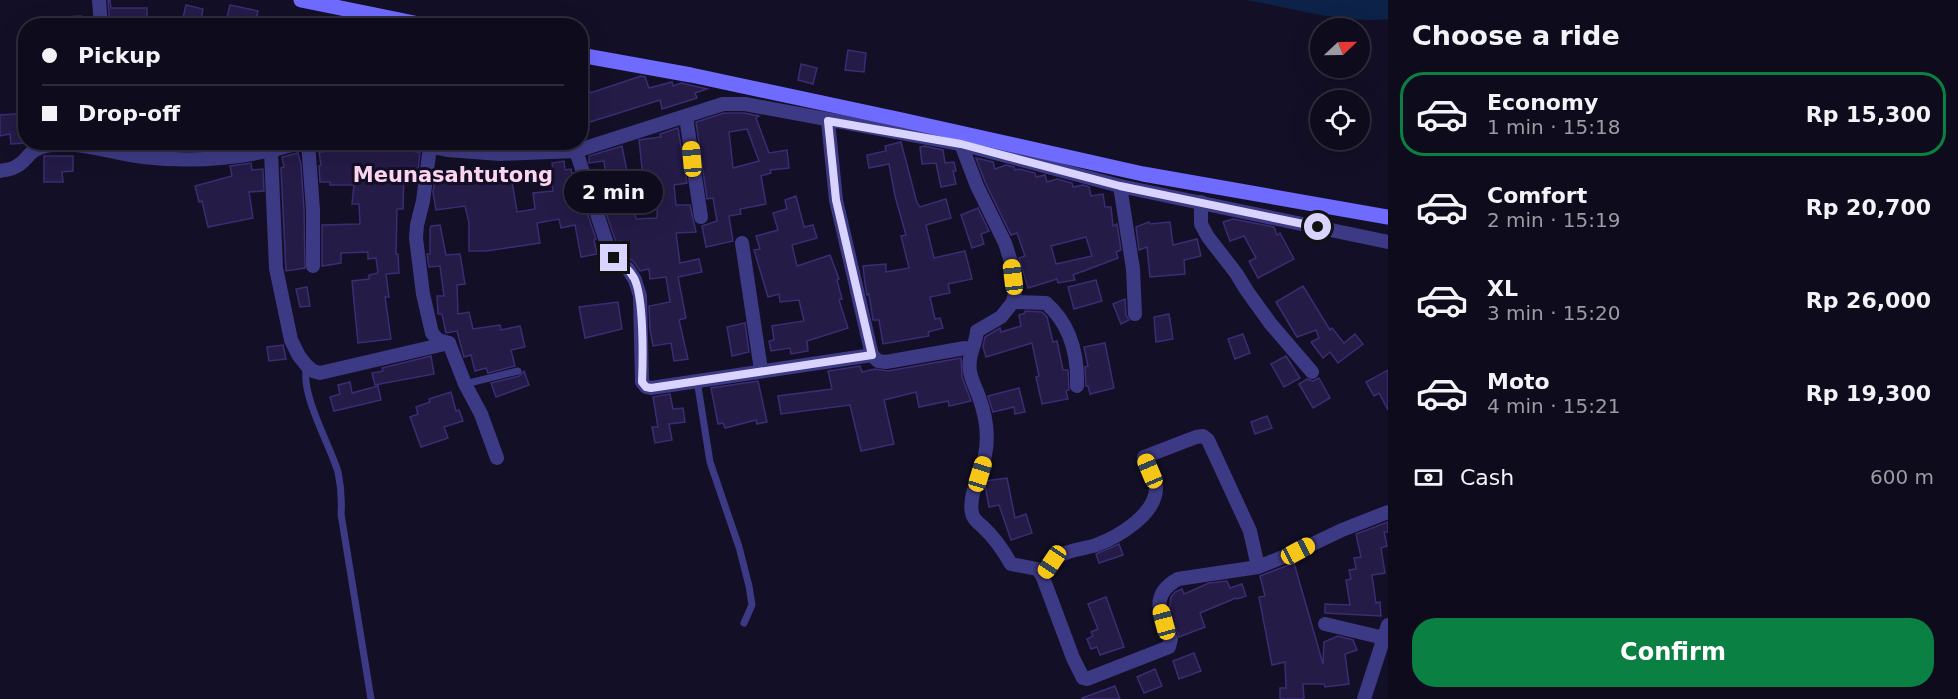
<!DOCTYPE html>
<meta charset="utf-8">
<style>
body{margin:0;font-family:"DejaVu Sans",sans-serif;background:#1c1929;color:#f1f3f6;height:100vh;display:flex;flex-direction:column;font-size:22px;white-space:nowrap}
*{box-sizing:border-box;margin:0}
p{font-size:20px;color:#9b9ba3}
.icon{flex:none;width:33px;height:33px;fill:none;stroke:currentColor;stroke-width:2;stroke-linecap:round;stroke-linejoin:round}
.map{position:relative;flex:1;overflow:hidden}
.side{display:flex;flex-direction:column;background:#0e0b1c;width:570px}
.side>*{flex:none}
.top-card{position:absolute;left:18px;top:18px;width:570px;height:132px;border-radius:24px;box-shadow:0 6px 24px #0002,0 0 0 2px #2e2b3b;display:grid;align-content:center;height:132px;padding:0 24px;background:#0e0b1c}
.needle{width:39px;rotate:68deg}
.tools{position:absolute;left:1310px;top:18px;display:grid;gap:12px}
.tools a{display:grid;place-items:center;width:60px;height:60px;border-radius:50%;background:#0e0b1c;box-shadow:0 6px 24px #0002,0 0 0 2px #2e2b3b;font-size:30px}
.end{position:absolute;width:27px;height:27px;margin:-14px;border:8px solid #d9d4ff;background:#111;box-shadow:0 0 0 3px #111}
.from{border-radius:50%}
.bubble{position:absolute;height:42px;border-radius:21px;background:#0e0b1c;box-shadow:0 6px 24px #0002,0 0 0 2px #2e2b3b;font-size:20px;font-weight:700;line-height:42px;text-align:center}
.car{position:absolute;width:18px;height:36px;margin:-18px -9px;border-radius:8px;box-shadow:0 0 4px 2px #0007;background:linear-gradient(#f5c518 24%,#345 0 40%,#f5c518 0 76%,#345 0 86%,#f5c518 0)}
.top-card b{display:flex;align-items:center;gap:21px;height:57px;font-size:22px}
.top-card b+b{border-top:2px solid #2e2b3b}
.top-card i{width:15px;height:15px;background:#f1f3f6}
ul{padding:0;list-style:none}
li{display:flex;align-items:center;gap:18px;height:84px;margin:0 12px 9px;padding:0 12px;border:3px solid transparent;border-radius:24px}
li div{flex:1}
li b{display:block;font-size:22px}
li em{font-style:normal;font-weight:700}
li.on{border-color:#0b8043}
li>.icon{width:54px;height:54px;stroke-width:1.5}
h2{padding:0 24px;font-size:27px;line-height:72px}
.pay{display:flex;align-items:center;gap:15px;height:66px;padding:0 24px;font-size:22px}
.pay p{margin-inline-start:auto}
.cta{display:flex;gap:12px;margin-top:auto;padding:12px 24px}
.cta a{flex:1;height:69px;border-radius:24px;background:#0b8043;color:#fff;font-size:24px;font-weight:700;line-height:69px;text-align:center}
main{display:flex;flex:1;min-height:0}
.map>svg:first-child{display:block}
.water{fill:#0c2248}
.building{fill:#241b47;stroke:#3b2d73;stroke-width:1.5;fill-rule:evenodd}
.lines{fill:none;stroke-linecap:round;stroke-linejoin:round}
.lane{stroke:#3d3a85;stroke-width:7}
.street{stroke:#3d3a85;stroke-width:14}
.secondary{stroke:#6f6bff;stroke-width:15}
.route{stroke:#d9d4ff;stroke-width:8}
.labels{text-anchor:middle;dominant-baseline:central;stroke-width:6;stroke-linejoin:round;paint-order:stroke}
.quarter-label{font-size:21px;font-weight:bold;fill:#ffd6f0;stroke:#130f26}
</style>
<main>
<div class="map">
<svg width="1388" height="699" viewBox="0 0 1388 699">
<rect width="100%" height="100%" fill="#130f26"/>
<path class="water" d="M 1246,0 L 1388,0 L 1388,19 C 1339,24 1294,8 1246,0 Z"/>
<g class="building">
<polygon points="108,0 110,0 111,8 147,8 147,26 110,26"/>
<polygon points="186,5 203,9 200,26 182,22"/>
<polygon points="230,5 258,11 255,26 225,26"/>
<polygon points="81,16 81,26 50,26 50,18"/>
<polygon points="848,50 866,53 864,72 845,70"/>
<polygon points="801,64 817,68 813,84 798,80"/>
<polygon points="584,70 590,93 641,76 645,77 649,88 672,82 673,86 681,83 707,89 695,93 697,98 662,109 660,100 590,122 584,105 580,106 580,71"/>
<polygon points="26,113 26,143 11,144 10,134 0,136 0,115"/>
<path d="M 724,113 L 744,113 L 759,116 L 756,118 L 769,153 L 787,150 L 789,168 L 770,170 L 771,173 L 761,176 L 766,204 L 740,209 L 741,214 L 729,216 L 733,241 L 706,247 L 702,226 L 717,221 L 713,198 L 707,199 L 696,122 ZM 747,129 L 759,161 L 733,168 L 729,132 Z"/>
<polygon points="678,128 687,183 674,185 676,205 690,205 696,232 676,233 680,263 699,259 702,272 678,277 686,318 679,320 688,359 674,361 671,343 653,346 650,329 649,306 670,302 666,277 650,279 649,269 640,271 634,262 625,255 621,241 616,242 598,190 598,187 607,186 604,161 589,163 589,156 622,146 636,219 657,218 658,194 645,195 639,140 661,137 660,134"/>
<polygon points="337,142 392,142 391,147 403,148 420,153 418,170 404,169 403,209 397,209 396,254 398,254 399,273 386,274 389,297 385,297 391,339 358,343 352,281 369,279 369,275 378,273 376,258 368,259 368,252 341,253 341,263 322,266 322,225 360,224 359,204 352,204 354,185 330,185 330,182 320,182 319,166 321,165 319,152 327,151 326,145"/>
<polygon points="901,142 917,203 920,207 946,199 951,218 926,225 934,258 965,251 972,279 948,284 950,293 930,297 935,319 940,318 943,328 928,332 929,336 883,344 879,320 873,320 869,294 867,295 865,283 863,266 886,264 886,272 909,268 901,236 906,235 895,196 889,164 869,168 867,155 886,151 885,146"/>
<polygon points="924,146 943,150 945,163 954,162 956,171 953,171 956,184 941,187 936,163 922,164 920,147"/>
<polygon points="298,153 301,165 304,210 305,268 286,271 281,168 284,167 282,157"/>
<polygon points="44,156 73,156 73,171 62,172 63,182 44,182"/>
<path d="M 976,158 L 993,162 L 995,169 L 1006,165 L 1014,167 L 1015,170 L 1019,169 L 1035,173 L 1036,177 L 1045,175 L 1047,182 L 1057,179 L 1072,183 L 1073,187 L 1083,185 L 1089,187 L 1091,196 L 1103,194 L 1105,207 L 1111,207 L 1113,226 L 1117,224 L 1121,250 L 1116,252 L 1118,258 L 1073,275 L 1075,280 L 1058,283 L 1057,279 L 1028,288 L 1019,258 L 1025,256 L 1017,233 L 1011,235 L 985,182 ZM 1086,237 L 1092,256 L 1056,264 L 1051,246 Z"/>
<polygon points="564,161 565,170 571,169 575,195 581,194 596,239 594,240 597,254 581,257 575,225 561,228 559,219 537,223 540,243 486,251 469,251 469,223 465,206 436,210 433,192 436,174 444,173 444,174 471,169 473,176 510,169 517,212 535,209 533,193 553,191 550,172 553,172 552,163"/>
<polygon points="251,163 252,170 263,169 264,191 249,192 253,218 208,227 202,201 199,202 195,186 232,176 230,166"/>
<polygon points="796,196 804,227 813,225 817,238 792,245 797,266 830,255 839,279 837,280 842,299 839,300 848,328 807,341 808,351 791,354 790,348 771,351 769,341 774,340 772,326 804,321 799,300 780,302 779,294 768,297 754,250 760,249 756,236 778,230 773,213 787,209 785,200"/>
<polygon points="978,208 989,231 981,234 984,244 972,248 961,215"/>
<polygon points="1233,219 1274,227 1277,235 1280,233 1294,259 1258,278 1249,261 1256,258 1244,236 1230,241 1223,222"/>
<polygon points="1149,222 1150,224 1170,222 1173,245 1197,239 1201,256 1184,260 1185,274 1150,277 1147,247 1139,250 1136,227"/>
<polygon points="440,225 446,255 460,254 465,284 457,285 458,314 469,312 473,329 500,325 501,330 520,326 525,347 511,350 515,366 488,373 486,368 475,371 471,355 464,357 457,331 446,333 442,314 438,314 437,296 444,296 440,266 429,267 427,254 430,254 430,229 431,226"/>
<polygon points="1096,280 1102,301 1074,309 1068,287"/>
<polygon points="1303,286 1330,330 1332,328 1344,343 1355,334 1363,344 1338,363 1330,352 1323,358 1311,342 1319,338 1316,330 1297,337 1276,302"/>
<polygon points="307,287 310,306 300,307 296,289"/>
<polygon points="1125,299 1126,315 1129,320 1121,324 1113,304"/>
<polygon points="618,302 622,329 585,338 579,307"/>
<polygon points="1025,311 1042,312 1047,317 1053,342 1057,341 1063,370 1067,370 1068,371 1069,390 1066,391 1068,399 1042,404 1036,377 1039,376 1032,343 986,357 983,347 985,337 1000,328 1001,332 1021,326 1019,315 1025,313"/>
<polygon points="1169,314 1173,339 1156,342 1154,317"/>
<polygon points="745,323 749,352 732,356 727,327"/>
<polygon points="1243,334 1250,353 1235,359 1228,339"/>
<polygon points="1105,343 1114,388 1090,394 1088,386 1086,386 1085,367 1088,366 1084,347"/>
<polygon points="283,345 286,359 269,361 267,347"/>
<polygon points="431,356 434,374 375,385 372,373 383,371 382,368"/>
<polygon points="1286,356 1300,378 1284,387 1271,364"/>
<polygon points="961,358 962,377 971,401 949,406 948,401 919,407 916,392 884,400 894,444 861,451 850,405 781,414 778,396 832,389 828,371 860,366 862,372 875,369 888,371"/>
<polygon points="1388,370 1388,410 1379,393 1374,396 1366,382"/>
<polygon points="524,371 529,385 496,397 491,383 519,376"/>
<polygon points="1319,378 1330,398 1313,408 1299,384 1307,379 1313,381"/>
<polygon points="758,381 767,422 757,424 756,420 725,428 723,423 718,424 711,388"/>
<polygon points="350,382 352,393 378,386 381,400 334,411 330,397 340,394 338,385"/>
<polygon points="1019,388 1025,412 1015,414 1014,407 993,412 988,396"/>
<polygon points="451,392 456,411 459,410 463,421 444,427 448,438 421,447 410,417 418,414 416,407 430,402 429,399"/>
<polygon points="670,394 673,409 683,408 685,422 669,424 672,440 655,443 652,427 658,427 653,397"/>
<polygon points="1267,416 1272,428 1255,434 1251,422"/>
<polygon points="1007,478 1015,518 1026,514 1032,533 1011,540 999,505 989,507 985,485 986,481"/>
<polygon points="1388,522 1388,532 1384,532 1387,546 1381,548 1385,573 1372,575 1376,603 1380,602 1381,616 1325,613 1325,604 1350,605 1346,580 1351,579 1349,570 1356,569 1354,558 1361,557 1356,534"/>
<polygon points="1119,544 1123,555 1099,563 1096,554"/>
<polygon points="1294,563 1323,664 1324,642 1338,636 1353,640 1357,650 1345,654 1349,684 1325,687 1324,684 1303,684 1304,699 1280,699 1280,688 1286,688 1285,662 1272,665 1259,597 1265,596 1260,576"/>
<polygon points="1227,581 1230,588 1242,584 1246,596 1237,599 1236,598 1200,613 1205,627 1179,637 1169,610 1171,597 1175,592 1182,589 1184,594 1209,583"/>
<polygon points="1106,597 1124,647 1100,655 1097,647 1091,649 1087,639 1093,636 1091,632 1098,629 1088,604"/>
<polygon points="1194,653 1201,671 1179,679 1173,661"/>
<polygon points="1155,669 1162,686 1144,693 1137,677"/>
<polygon points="1115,686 1120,699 1082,699 1082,698"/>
</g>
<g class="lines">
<g class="lane">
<path d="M 307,366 C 299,392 330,445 338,472 C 341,486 342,500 341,514 L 371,699"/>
<polyline points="697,380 710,462 739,547 749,586 752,605 744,623"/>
<polyline points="465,384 518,371"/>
</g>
<g class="street">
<polyline points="99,0 101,26"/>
<polyline points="350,26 355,11"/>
<polyline points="686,117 701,217"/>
<polyline points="265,142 271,152 276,268 291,340 299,356 307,366 313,371 320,373 449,343"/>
<polyline points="308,142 313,210 313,266"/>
<polyline points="410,142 447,150 500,154 576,151 723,104 745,104 961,144 1120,186 1388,242"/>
<path d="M 961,144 L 977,186 L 1005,243 L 1011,262 L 1015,292 L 1013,302 L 1001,317 L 977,331 C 976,345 967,356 970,371 C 971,380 976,388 979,397 C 986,416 989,436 985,455 C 982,474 968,494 972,513 C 973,520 979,523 983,527 C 995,538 1003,550 1011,564 L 1037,569 L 1042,575 L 1073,658 L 1083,678 L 1087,679 L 1169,647 L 1171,639 C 1160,615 1149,595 1178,579 L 1258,567 L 1298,551 L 1342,530 L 1388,512"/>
<polyline points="430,147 423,201 417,225 416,238 423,294 432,333 438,340 449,343 465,384 481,414 497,458"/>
<polyline points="576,151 607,244 614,258 628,269 635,280 640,296 642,382 646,387 651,388 872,355 836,200 828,121"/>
<path d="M 0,171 C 4,170 9,170 13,168 C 31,161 24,149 51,145 C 82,141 113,154 143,157 C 197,163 251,158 302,142"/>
<polyline points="1120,186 1133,269 1135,314"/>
<polyline points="1201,202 1201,224 1208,237 1236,273 1247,291 1270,323 1312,372"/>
<polyline points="742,243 761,370"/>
<path d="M 1013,302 L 1046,303 C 1070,324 1078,355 1077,386"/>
<polyline points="872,355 878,361 886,362 965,348"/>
<path d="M 1042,575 C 1048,568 1052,559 1061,555 C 1071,549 1085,549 1096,545 C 1118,537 1157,514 1156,487 C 1155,478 1147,465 1144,457 L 1196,437 L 1203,436 L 1208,440 L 1250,531 L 1258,567"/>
<polyline points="1325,624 1384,638"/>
<polyline points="1364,699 1388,625"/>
</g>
<g class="secondary">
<polyline points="301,0 429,26"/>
<polyline points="580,55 691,75 902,120 1143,174 1388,217"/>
</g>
</g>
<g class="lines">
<path class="route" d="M 614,258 C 622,264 629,269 634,278 C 644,297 643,358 642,382 L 646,387 L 651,388 L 872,355 L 836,200 L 828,121 L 961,144 L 1120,186 L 1318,227"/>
</g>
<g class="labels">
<g class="quarter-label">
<text x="453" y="175">Meunasahtutong</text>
</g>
</g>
</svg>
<div class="tools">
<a><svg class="needle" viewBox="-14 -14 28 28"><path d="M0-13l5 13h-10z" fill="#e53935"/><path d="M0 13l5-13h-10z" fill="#9b9ba3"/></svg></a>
<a><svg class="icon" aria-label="locate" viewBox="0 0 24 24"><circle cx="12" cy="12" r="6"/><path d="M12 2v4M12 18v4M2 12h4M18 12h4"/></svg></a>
</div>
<i class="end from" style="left:1318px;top:227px"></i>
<i class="end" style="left:614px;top:258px"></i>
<div class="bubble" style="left:564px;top:171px;width:99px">2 min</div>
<i class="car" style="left:692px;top:159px;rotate:355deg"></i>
<i class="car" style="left:1013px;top:277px;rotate:353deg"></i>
<i class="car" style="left:1150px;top:471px;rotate:337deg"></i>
<i class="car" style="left:980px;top:474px;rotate:17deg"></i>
<i class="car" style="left:1298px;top:551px;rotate:62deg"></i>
<i class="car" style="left:1052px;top:562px;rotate:214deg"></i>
<i class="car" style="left:1164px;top:622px;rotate:345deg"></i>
<div class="top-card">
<b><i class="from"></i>Pickup</b>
<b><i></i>Drop-off</b>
</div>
</div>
<section class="side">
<h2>Choose a ride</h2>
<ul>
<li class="on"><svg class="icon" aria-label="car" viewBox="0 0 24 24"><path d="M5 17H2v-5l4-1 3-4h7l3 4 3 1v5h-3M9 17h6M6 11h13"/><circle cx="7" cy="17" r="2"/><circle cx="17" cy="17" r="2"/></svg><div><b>Economy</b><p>1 min · 15:18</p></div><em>Rp 15,300</em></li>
<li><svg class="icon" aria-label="car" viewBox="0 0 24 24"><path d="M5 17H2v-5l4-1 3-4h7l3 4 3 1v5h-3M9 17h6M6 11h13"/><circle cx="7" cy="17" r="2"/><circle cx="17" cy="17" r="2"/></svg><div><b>Comfort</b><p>2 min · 15:19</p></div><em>Rp 20,700</em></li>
<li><svg class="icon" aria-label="car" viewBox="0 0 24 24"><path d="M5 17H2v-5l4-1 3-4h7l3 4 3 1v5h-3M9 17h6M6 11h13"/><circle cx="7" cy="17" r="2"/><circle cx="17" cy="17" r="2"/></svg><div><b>XL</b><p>3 min · 15:20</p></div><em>Rp 26,000</em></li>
<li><svg class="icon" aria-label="car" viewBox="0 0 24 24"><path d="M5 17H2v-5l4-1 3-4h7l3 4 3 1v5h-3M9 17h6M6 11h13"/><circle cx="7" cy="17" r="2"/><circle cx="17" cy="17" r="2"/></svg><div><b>Moto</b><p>4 min · 15:21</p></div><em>Rp 19,300</em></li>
</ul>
<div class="pay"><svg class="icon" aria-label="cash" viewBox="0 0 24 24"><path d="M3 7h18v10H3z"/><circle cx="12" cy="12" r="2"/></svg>Cash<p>600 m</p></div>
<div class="cta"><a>Confirm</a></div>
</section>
</main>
